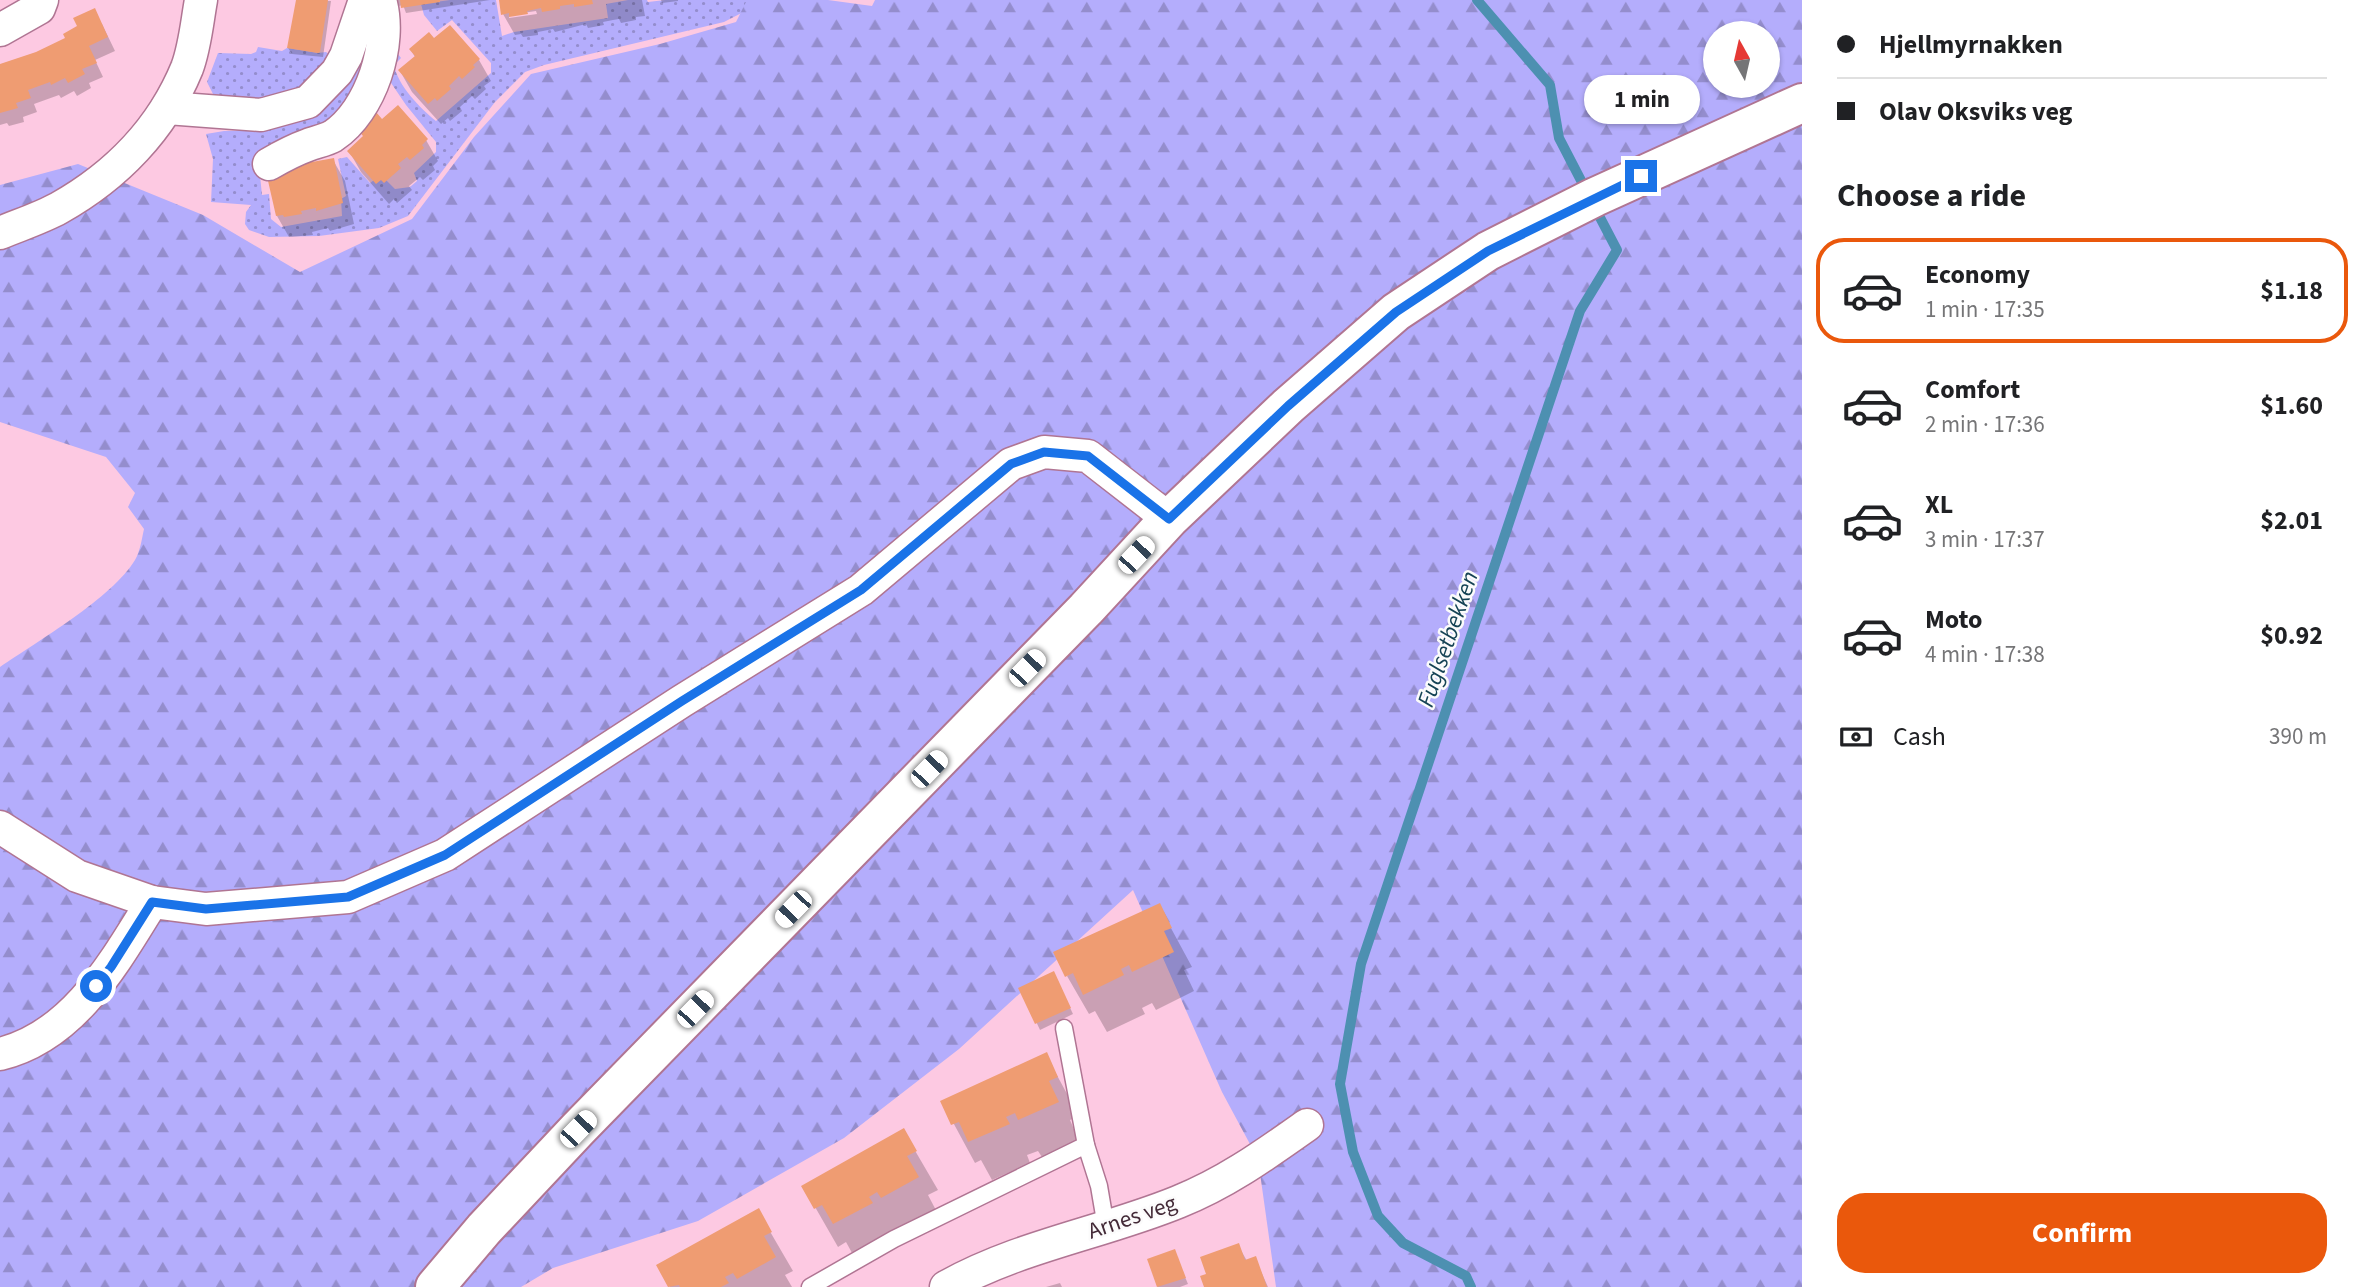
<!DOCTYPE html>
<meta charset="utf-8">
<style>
body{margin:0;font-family:"Source Sans 3",sans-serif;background:#f6f6f6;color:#202124;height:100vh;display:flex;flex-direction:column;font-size:26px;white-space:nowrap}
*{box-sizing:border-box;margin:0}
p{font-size:23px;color:#757577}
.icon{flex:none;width:38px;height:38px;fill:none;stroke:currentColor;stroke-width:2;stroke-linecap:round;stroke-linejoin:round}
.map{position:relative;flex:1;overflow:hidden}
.details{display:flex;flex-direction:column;background:#fff;width:560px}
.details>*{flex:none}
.guide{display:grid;align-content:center;height:154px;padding:0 35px;background:#fff}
.needle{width:46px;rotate:352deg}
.buttons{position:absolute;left:1703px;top:21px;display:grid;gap:14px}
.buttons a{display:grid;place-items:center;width:77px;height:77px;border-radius:50%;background:#fff;box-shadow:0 2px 5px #0004;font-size:35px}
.end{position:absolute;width:32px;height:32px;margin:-16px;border:9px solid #1a73e8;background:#fff;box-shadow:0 0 0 4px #fff}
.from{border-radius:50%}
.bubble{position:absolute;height:49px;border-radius:24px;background:#fff;box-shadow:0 2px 5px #0004;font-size:23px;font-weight:700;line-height:49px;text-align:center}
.car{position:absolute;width:21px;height:42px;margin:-21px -10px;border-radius:9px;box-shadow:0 0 5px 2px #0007;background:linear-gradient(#fff 24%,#345 0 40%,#fff 0 76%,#345 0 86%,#fff 0)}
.guide b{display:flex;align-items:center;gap:24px;height:66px;font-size:26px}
.guide b+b{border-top:2px solid #e0e0e0}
.guide i{width:18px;height:18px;background:#202124}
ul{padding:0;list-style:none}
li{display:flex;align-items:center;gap:21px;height:105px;margin:0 14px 10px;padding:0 21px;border:4px solid transparent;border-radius:28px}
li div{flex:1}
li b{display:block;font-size:26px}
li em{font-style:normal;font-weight:700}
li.on{border-color:#ea580c}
li>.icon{width:63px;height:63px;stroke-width:1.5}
h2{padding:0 35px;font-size:32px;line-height:84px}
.pay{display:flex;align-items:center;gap:18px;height:77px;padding:0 35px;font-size:26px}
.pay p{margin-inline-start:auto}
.primary-button{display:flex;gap:14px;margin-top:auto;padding:14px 35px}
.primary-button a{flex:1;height:80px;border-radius:28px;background:#ea580c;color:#fff;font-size:28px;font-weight:700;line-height:80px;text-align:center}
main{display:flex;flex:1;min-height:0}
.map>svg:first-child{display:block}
.grass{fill:url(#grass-dots)}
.forest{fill:url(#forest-firs);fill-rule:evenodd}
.shadow{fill:#0003;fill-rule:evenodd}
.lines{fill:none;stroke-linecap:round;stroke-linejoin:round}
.stream{stroke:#4d90b1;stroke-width:10}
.building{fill:#ef9c72}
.service-casing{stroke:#b07593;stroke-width:19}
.minor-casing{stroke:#b07593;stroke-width:35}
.tertiary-casing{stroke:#b07593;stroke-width:42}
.service{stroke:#fff;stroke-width:16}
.minor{stroke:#fff;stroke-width:32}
.tertiary{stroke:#fff;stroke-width:38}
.route{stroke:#1a73e8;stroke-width:9}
.labels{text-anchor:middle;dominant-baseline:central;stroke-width:5;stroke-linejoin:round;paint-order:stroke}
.street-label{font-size:23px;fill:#432a37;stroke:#fbfbfb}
.water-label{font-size:24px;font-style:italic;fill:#154355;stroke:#fbfbfb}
</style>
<main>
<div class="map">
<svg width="1802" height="1287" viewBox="0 0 1802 1287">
<defs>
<pattern id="grass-dots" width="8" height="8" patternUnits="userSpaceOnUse" patternTransform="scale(1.75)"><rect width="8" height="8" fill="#b4adfc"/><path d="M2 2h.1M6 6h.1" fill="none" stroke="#948dcd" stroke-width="1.8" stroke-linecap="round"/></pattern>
<pattern id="forest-firs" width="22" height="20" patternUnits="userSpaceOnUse" patternTransform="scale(1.75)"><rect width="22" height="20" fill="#b4adfc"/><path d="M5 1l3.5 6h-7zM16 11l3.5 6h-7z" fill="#948dcd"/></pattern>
</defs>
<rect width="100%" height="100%" fill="#fdc9e2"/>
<g class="grass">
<path d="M 450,0 L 496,0 L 502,36 L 514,32 L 608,18 L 606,4 L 628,0 L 647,0 L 648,2 L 665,0 L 828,0 L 765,1 L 724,22 L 544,65 L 525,72 L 495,102 L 408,216 L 379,228 L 319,236 L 269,237 L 249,230 L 245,224 L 246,212 L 251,205 L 211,202 L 213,159 L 206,134 L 224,131 L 265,130 L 305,118 L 362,50 L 375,30 L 348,111 L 259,166 L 262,195 L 269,194 L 271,219 L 281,227 L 342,216 L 341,199 L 346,196 L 338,159 L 347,157 L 370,183 L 381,175 L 395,189 L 410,187 L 417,181 L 414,173 L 436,152 L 436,142 L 406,105 L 387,77 L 395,50 L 401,58 L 394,65 C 398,86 420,108 436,121 L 491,73 L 491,63 L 452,20 L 437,31 L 424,15 L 421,4 Z"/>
<polygon points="258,47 282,51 287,48 318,53 326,52 331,56 306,88 268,101 213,94 207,82 218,53 251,54 256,52"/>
</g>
<path class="forest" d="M 747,0 L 828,0 L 872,6 L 875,0 L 1802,0 L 1802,1287 L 1276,1287 L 1258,1159 L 1222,1092 L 1133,890 L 959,1049 L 844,1138 L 698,1221 L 553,1268 L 521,1287 L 0,1287 L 0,667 C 38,641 112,598 135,560 C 140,552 142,538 144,529 L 128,507 L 135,493 L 106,457 L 0,422 L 0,185 L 78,164 L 203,215 L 300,272 L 412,219 L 474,137 L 531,74 L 660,44 L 736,22 ZM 1715,33 L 1768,33 L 1768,86 L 1715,86 Z"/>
<g class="shadow">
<polygon points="297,0 331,1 323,57 292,54 288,48"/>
<polygon points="390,0 490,0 406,13 403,5 394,7"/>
<path d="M 500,0 L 642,0 L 645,16 L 636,17 L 636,20 L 621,23 L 619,19 L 613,20 L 603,22 L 604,25 L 588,28 L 586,24 L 555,32 L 553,29 L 538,32 L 538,35 L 523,37 L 521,34 L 515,35 L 503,14 ZM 536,11 L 537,14 L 509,18 L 509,15 Z"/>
<polygon points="653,0 678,0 678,1 662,3 661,0"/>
<polygon points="102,24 115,51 95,60 103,77 89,83 91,88 77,96 74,91 61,98 59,95 34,104 37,112 23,117 24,122 9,126 7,123 0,125 0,72"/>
<polygon points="434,41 479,60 491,81 484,86 486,89 475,99 472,96 460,107 462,111 450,121 448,118 441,124 412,92 400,71 415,57 411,50"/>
<polygon points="382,121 426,140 438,161 433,166 435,170 423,180 420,177 409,186 412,190 397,203 394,199 389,204 361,172 349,151"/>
<polygon points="310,155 314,163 333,160 345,181 354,224 330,231 328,228 312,232 313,235 289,237 277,216"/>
<polygon points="1159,906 1192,967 1184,970 1194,991 1156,1010 1152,1003 1142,1008 1145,1014 1107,1032 1095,1011 1089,1014 1067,976"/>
<polygon points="1057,980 1073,1014 1040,1030 1021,989"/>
<polygon points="1046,1055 1079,1116 1070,1120 1079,1141 1042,1157 1038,1151 1027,1155 1030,1163 992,1180 981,1160 975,1163 942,1102"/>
<polygon points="903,1130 938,1190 928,1195 939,1216 857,1262 846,1242 838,1247 803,1186"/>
<polygon points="758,1211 793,1271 785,1275 792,1287 670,1287 659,1266"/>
<polygon points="1238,1245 1247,1261 1255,1258 1268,1287 1206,1287 1209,1275"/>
<polygon points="1174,1251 1188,1284 1180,1287 1158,1287 1149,1260"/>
<polygon points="1060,1283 1062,1287 1046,1287"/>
</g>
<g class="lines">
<g class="stream">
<polyline points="1477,0 1550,85 1559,138 1587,192"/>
<polyline points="1471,1287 1466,1276 1403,1243 1378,1216 1353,1152 1340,1084 1361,964 1580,311 1617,250 1594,206"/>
</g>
</g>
<g class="building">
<polygon points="296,0 328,0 320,52 318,53 287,48"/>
<polygon points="400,0 440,0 440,2 401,8"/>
<polygon points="499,0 592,0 593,4 574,7 574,4 560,6 560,9 542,12 541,8 527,11 528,14 509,17 509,13 501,15"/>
<polygon points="95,8 108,37 89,46 97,63 82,69 85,74 68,83 65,78 51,85 50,82 28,90 31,98 16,103 18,108 0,113 0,64 36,52 65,38 63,34 77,26 73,18"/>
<polygon points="450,25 480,59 473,65 475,67 462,79 459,76 449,86 451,89 437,101 435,98 428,104 398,70 415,56 409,49 429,32 434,38"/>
<polygon points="398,105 428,139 422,145 424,148 410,160 407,157 398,164 401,168 384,183 381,180 376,184 347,151 363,136 357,129 376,112 382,119"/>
<polygon points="311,153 312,162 334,158 343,203 316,211 316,208 301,211 302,214 284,217 283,215 276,216 266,172"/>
<polygon points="1160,903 1172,928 1164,931 1174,952 1132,972 1129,965 1121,969 1124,975 1083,995 1073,973 1065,977 1053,952"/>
<polygon points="1054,971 1071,1008 1035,1024 1018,988"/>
<polygon points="1047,1052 1058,1077 1049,1081 1059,1102 1018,1120 1015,1113 1006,1117 1010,1124 968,1142 959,1122 951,1125 940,1101"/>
<polygon points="904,1128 917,1151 907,1156 919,1177 881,1198 877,1192 869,1197 873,1203 833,1224 822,1205 814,1209 801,1186"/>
<polygon points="759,1208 772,1232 764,1236 776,1257 737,1279 733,1273 725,1277 729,1283 721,1287 680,1287 679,1285 668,1287 656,1265"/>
<polygon points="1239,1243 1245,1260 1256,1256 1267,1287 1204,1287 1200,1276 1206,1274 1200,1257"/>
<polygon points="1175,1249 1186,1278 1157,1287 1147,1259"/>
</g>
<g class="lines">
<g class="service-casing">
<g id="service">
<polyline points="1064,1028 1086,1145"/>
<polyline points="810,1287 894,1239 1086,1145 1099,1186 1106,1227"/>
</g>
</g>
<g class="minor-casing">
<g id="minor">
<polyline points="0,30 39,8 42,0"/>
<polyline points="167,108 261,115 308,102 337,72 346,56 365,0"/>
<path d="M 269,164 C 281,157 294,150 308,145 C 316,142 326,140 333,136 C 371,111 393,43 380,0"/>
<path d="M 0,233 C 19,225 41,218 59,208 C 116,176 162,129 187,68 C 195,47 197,22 201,0"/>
<polyline points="0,827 77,876 152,902 206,909 348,897 445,855 682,701 861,590 1011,464 1044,452 1088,456 1169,519"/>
<path d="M 0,1054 C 74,1036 114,963 152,902"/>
<path d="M 946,1287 C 1019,1246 1102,1233 1178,1202 C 1226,1183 1266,1154 1307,1125"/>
</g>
</g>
<g class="tertiary-casing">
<polyline id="tertiary" points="435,1287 484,1229 578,1129 1086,609 1169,519 1288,406 1396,312 1488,251 1595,197 1802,103"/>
</g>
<use href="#service" class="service"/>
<use href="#minor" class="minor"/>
<use href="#tertiary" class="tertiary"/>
</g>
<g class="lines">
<polyline class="route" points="96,986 111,967 152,902 206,909 348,897 445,855 682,701 861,590 1011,464 1044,452 1088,456 1169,519 1288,406 1396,312 1488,251 1641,176"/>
</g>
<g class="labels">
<g class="street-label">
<text transform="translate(1132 1217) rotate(-19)">Arnes veg</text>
</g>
<g class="water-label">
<text transform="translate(1448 639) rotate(-71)">Fuglsetbekken</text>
</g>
</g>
</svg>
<div class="buttons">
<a><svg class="needle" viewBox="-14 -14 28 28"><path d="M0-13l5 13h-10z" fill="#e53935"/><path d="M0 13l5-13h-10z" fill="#757577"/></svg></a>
</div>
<i class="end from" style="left:96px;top:986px"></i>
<i class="end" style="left:1641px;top:176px"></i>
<div class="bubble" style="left:1584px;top:75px;width:116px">1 min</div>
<i class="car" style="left:1136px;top:555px;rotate:43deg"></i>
<i class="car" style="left:1027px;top:668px;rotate:44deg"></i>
<i class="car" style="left:929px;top:769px;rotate:44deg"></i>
<i class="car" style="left:793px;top:909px;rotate:224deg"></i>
<i class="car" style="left:695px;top:1009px;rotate:44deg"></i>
<i class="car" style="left:578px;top:1129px;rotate:44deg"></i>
</div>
<section class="details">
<div class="guide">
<b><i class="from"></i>Hjellmyrnakken</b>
<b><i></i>Olav Oksviks veg</b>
</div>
<h2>Choose a ride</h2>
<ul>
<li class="on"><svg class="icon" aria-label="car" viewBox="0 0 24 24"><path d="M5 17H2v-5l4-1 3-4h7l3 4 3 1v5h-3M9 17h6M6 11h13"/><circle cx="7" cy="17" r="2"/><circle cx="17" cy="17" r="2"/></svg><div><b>Economy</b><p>1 min · 17:35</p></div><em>$1.18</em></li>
<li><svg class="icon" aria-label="car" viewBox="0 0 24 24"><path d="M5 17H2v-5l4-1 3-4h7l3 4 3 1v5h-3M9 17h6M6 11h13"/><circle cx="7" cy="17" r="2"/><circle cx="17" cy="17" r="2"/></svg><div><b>Comfort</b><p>2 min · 17:36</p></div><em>$1.60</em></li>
<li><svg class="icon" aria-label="car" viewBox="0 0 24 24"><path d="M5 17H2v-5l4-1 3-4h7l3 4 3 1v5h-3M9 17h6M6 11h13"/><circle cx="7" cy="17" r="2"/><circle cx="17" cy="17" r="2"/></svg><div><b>XL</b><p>3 min · 17:37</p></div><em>$2.01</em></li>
<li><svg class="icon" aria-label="car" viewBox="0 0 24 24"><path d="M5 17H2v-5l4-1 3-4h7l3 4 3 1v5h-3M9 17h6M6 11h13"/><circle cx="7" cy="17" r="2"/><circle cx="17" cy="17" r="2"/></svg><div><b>Moto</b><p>4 min · 17:38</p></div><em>$0.92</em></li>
</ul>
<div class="pay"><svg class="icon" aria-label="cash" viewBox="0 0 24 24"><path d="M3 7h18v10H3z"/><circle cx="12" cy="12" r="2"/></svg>Cash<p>390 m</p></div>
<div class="primary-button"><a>Confirm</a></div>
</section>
</main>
